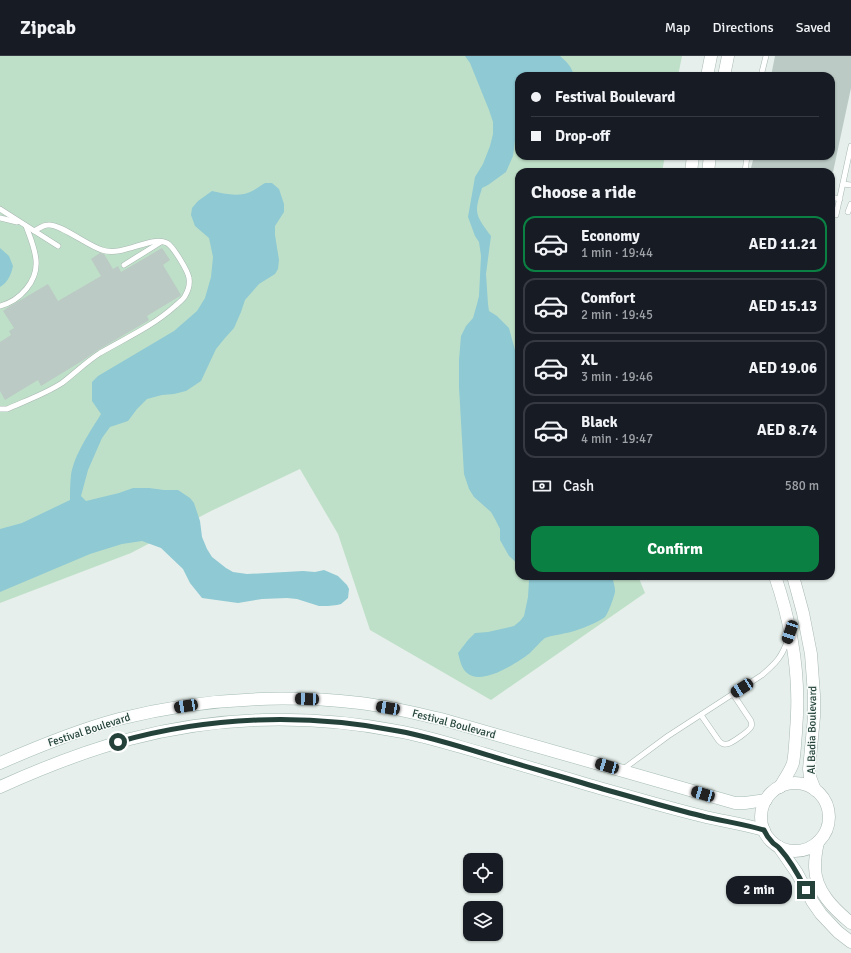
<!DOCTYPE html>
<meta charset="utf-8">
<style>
body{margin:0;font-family:Signika,sans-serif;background:#242831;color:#f1f3f6;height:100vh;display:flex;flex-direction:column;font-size:15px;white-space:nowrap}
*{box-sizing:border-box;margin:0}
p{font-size:13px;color:#9ea1a6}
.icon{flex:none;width:22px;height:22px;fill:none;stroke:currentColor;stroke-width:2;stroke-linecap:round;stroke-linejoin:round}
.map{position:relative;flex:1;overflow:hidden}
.sheet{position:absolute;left:515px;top:112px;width:320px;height:412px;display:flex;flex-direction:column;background:#171b24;border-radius:12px;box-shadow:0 1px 3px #0004}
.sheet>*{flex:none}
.top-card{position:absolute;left:515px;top:16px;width:320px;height:88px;border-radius:12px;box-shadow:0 1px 3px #0004;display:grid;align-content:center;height:88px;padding:0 16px;background:#171b24}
.buttons{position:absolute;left:463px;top:797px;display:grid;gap:8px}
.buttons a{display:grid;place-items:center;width:40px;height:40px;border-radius:8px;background:#171b24;box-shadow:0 1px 3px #0004;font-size:20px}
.end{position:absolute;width:18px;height:18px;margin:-9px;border:5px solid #24423a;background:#fff;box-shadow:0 0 0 2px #fff}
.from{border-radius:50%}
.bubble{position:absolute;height:28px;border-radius:12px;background:#171b24;box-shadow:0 1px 3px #0004;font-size:13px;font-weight:700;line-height:28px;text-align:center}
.car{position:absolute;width:12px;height:24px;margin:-12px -6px;border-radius:5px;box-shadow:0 0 3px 1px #0007;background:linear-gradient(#222 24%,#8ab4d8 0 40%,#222 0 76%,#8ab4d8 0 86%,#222 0)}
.top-card b{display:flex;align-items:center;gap:14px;height:38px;font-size:15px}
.top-card b+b{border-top:1px solid #363941}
.top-card i{width:10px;height:10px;background:#f1f3f6}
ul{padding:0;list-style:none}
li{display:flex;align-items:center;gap:12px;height:56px;margin:0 8px 6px;padding:0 8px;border:2px solid #363941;border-radius:12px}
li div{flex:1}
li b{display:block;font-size:15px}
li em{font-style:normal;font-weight:700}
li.selected{border-color:#0b8043}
li>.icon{width:36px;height:36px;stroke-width:1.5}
h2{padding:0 16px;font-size:18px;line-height:48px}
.pay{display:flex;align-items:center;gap:10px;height:44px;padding:0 16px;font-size:15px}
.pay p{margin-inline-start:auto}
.action{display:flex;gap:8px;margin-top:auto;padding:8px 16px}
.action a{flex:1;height:46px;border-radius:12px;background:#0b8043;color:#fff;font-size:16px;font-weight:700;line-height:46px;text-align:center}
header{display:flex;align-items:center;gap:24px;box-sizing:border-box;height:56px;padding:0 20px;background:#171b24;border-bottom:1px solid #363941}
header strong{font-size:19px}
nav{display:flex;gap:22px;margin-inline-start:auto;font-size:14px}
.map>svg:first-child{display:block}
.green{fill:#bfe0c8}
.water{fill:#8ec9d4}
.building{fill:#bbcac4}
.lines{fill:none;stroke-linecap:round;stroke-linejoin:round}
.service-casing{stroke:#a8b8b2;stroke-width:6}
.tertiary-casing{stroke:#a8b8b2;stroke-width:13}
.secondary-casing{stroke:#a4bbb3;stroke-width:13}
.service{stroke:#fff;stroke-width:5}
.tertiary{stroke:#fff;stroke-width:12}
.secondary{stroke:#fff;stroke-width:12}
.route{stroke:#24423a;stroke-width:5}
.labels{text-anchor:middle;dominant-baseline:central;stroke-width:3;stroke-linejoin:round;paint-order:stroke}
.street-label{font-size:11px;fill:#24423a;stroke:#f7fbf9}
</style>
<header>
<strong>Zipcab</strong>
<nav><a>Map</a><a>Directions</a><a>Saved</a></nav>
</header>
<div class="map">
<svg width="851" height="897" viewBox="0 0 851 897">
<rect width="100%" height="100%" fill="#e6efeb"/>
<polygon class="green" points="0,0 682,0 678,20 519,20 519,100 665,100 662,116 519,116 519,520 638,520 645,537 491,644 370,574 338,478 300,413 211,455 131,497 0,547"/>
<g class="water">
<path d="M 465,0 L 560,0 C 567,6 572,11 574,20 L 519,20 L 519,65 L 515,84 L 513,100 L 506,116 L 488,129 L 482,132 C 480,139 477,147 477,154 C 477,163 486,173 491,180 L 486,218 L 488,248 L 489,255 L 497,260 L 509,272 L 519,309 L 519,509 L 509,500 L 500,484 L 500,473 L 495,463 L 491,456 L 474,441 L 469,433 L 464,418 L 459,331 L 459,304 L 461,280 L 466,270 L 473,262 L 477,248 L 479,240 L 481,200 L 479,186 L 475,180 L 468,161 L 475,121 L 483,108 L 490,90 L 493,78 L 493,66 L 489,54 L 470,7 Z"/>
<path d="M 265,127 L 272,127 L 279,133 L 284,148 L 284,156 L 275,170 L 275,179 L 279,204 L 278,213 L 275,218 L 259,228 L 245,244 L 241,256 L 234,272 L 225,282 L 216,293 L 201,325 L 186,335 L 174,338 L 162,339 L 147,343 L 137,353 L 128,365 L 110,371 L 102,382 L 88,414 L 81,440 L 86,445 L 119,437 L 133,432 L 149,432 L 164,434 L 178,434 L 190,442 L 194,447 L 200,465 L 202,481 L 207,493 L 212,501 L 226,512 L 233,516 L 247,518 L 303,515 L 315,516 L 324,514 L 338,520 L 347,529 L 349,533 L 348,542 L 341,548 L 337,549 L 328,550 L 319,550 L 297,543 L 287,542 L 262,543 L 238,547 L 202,542 L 190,527 L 183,513 L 161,492 L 142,485 L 122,488 L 90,498 L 0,536 L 0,473 L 22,467 L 70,444 C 70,436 70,428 71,419 C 74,399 90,376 101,358 L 92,345 L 92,326 L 98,320 L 174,275 L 197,255 L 205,242 L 211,221 L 213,201 L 209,182 L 195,170 L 191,159 L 192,152 L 198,145 L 212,135 C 225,138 241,142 254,134 C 258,132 261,129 265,127 Z"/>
<path d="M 0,192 L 9,200 L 13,210 C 11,219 8,226 0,231 Z"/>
<path d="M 527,520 L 612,520 C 613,525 615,530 615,535 C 615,539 608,558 605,561 C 599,566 575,576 566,577 C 559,579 552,579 545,582 C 540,586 535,592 530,597 C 517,607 482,630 467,617 C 461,612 460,604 458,597 L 468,584 L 475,577 L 488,576 L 514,570 L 520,565 L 524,560 L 528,541 L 529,524 Z"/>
</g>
<g class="building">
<polygon points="775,0 851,0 851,32 833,116 750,116 754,100 831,100 831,20 771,20"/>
<polygon points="162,192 170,204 163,209 181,239 180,240 147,260 149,264 146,266 98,294 82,305 41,330 38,324 5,344 0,335 0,286 11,279 9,275 14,272 3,255 7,252 48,228 58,245 101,220 91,203 100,197 104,198 113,213 118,210 121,216"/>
</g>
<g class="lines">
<g class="service-casing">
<g id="service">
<polyline points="761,20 766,0"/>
<polyline points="745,116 747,100"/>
<polyline points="843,128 851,129"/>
<polyline points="831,141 840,143"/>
<polyline points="0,153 58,190"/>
<polyline points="848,156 851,148"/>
<polyline points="836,159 851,90"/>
<polyline points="0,162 17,166"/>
<polyline points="124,209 161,186"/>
<path d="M 0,250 C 20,245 38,225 36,204 C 35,192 30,181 26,170"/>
<path d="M 0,353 L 7,353 C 25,345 45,338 62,327 C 75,317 86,306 100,297 C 126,282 153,270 175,250 C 178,247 183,244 185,240 C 188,235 190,228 189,222 C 188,215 173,190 167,187 C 151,179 124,201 102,194 C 88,190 59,167 48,169 C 43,169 38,173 34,175"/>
<path d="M 701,659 L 719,685 C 721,687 724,689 727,688 C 731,688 749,675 751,671 C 752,669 752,668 751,665 L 733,638"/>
<path d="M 622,714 L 668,680 L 762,619 C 776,607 782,601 788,583"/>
</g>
</g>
<g class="tertiary-casing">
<g id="tertiary">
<polyline points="707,20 711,0"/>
<polyline points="724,20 728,0"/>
<polyline points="691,116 693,100"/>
<polyline points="708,116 710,100"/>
<path d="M 775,520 C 790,564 799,612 797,658 C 797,664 796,670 796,677 C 795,686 795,697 793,707 C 790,716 784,723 780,731"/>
<polyline points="793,520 803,557 811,598 814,639 814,661 809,713 810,721 815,734"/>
<circle cx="795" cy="761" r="34"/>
<path d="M 818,786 C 816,795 815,803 815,811 C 815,835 834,853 851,867"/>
<polyline points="779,791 797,817 812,845 821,858 838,876 851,886"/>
</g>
</g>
<g class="secondary-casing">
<g id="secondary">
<path d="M 0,707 C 39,690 78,674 119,663 C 198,643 280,638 360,647 C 387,650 414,657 441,663 L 735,747 L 745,747 L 766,744"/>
<path d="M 0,731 C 42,712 85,695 130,683 C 217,660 309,658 397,675 C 427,680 456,690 485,698 C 524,710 563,721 603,733 C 635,742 669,752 702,760 C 722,765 743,768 764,774"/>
</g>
</g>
<use href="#service" class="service"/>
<use href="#tertiary" class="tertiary"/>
<use href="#secondary" class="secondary"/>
</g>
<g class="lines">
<path class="route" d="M 118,686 C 209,660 306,657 398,675 C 431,681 462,691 494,701 C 530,712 567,722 603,733 C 636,742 669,752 702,760 C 722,765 743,768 764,774 C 766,779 769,783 773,787 C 775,789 778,790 780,793 C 791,805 799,820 806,834"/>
</g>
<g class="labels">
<g class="street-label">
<text transform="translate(454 668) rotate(15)">Festival Boulevard</text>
<text transform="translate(89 674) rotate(-18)">Festival Boulevard</text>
<text transform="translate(812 674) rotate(-89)">Al Badia Boulevard</text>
</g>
</g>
</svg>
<div class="buttons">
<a><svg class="icon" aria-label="locate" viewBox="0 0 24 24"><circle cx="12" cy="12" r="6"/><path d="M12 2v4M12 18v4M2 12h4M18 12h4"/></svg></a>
<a><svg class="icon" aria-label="layers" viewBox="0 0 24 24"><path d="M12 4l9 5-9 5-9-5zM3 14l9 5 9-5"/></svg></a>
</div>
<i class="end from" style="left:118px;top:686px"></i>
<i class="end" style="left:806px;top:834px"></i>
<div class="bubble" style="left:726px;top:820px;width:66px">2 min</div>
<i class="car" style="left:790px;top:576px;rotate:199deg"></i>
<i class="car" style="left:742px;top:632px;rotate:237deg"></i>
<i class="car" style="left:307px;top:643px;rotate:272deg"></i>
<i class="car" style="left:186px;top:650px;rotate:261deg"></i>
<i class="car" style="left:388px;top:652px;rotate:279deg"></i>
<i class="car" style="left:607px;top:710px;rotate:286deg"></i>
<i class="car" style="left:703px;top:738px;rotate:286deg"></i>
<div class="top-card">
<b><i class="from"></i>Festival Boulevard</b>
<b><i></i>Drop-off</b>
</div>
<section class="sheet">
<h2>Choose a ride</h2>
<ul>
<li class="selected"><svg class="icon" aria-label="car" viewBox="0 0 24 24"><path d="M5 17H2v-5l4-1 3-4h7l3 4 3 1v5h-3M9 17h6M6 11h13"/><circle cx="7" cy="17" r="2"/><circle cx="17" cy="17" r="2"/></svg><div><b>Economy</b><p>1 min · 19:44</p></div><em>AED 11.21</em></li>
<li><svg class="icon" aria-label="car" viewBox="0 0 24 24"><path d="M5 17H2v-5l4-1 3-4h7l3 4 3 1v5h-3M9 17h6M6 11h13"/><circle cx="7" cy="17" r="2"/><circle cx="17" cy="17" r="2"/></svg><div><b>Comfort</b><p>2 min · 19:45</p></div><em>AED 15.13</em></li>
<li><svg class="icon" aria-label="car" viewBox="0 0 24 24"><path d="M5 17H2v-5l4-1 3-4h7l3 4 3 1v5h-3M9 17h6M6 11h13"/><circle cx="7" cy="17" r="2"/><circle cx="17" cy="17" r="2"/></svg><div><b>XL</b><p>3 min · 19:46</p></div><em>AED 19.06</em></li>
<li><svg class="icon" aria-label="car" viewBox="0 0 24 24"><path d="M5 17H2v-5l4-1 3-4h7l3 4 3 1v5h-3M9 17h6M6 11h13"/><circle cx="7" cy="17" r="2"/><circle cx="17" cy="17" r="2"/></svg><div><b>Black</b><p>4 min · 19:47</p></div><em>AED 8.74</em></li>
</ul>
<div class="pay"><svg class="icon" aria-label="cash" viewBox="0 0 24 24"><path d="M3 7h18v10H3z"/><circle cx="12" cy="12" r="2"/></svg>Cash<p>580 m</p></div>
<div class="action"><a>Confirm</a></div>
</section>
</div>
